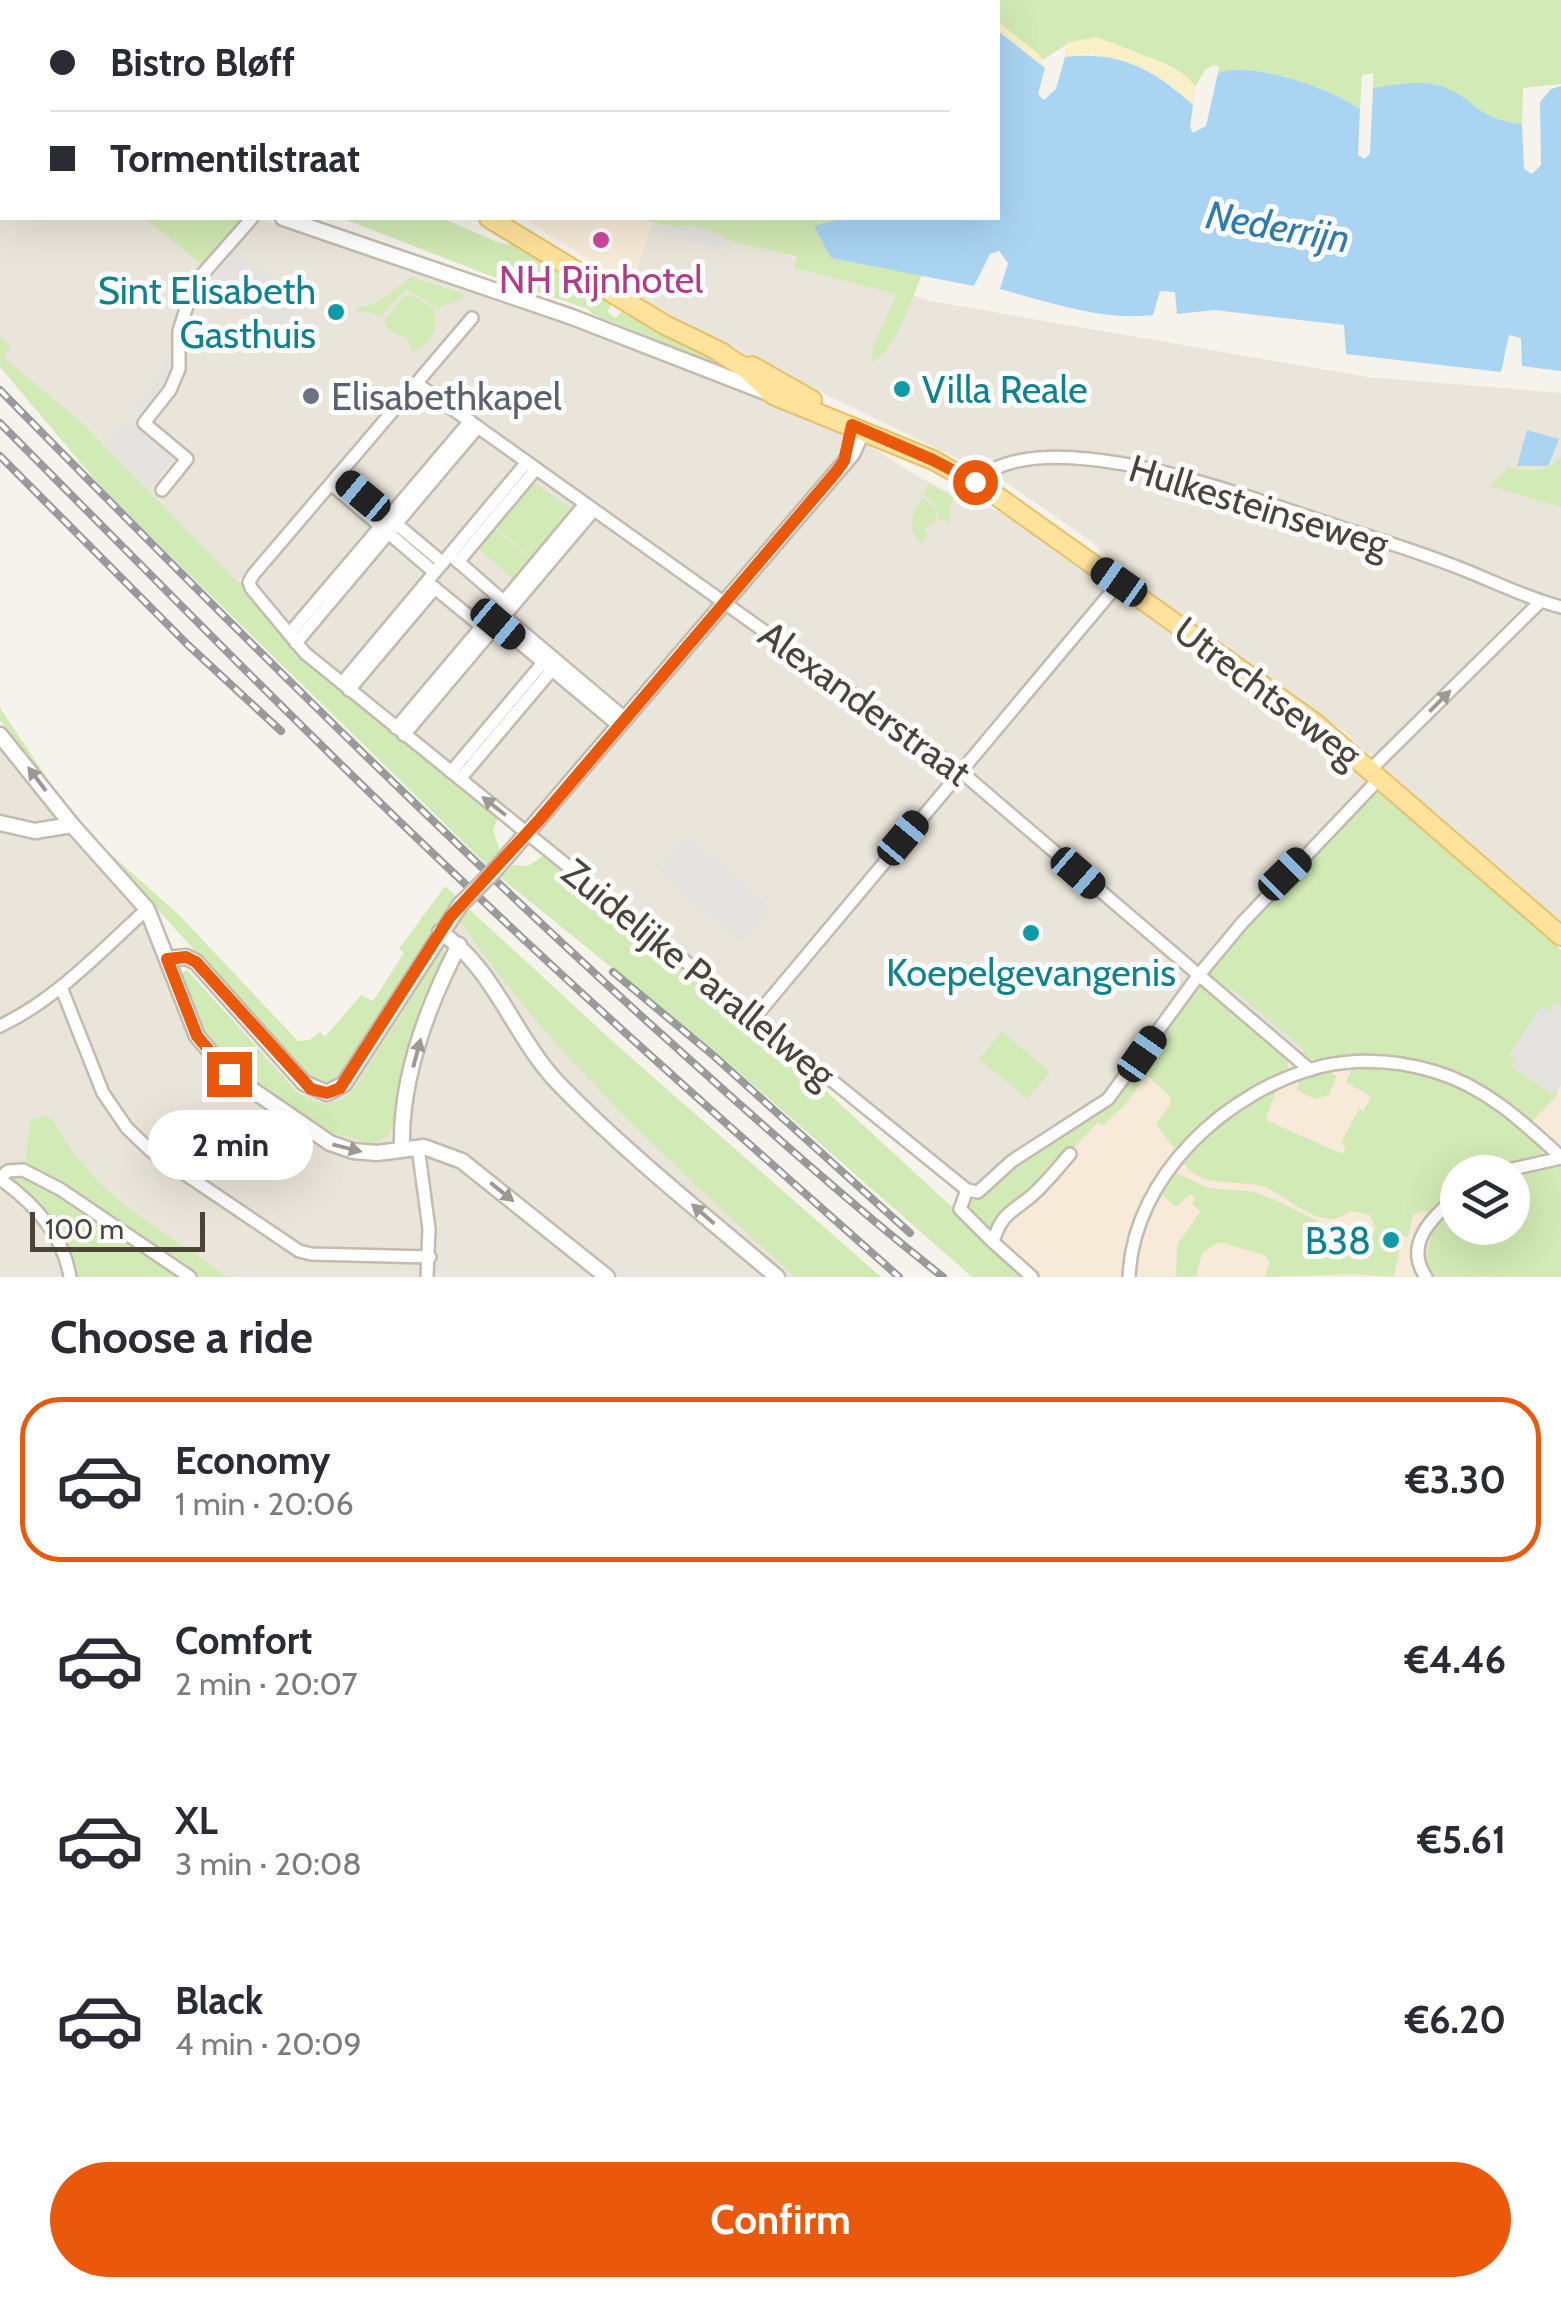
<!DOCTYPE html>
<meta charset="utf-8">
<style>
body{margin:0;font-family:Cabin,sans-serif;background:#f7f7f7;color:#2b2b33;height:100vh;display:flex;flex-direction:column;font-size:38px;white-space:nowrap}
*{box-sizing:border-box;margin:0}
p{font-size:32px;color:#7c7c81}
.icon{flex:none;width:55px;height:55px;fill:none;stroke:currentColor;stroke-width:2;stroke-linecap:round;stroke-linejoin:round}
.map{position:relative;height:1277px;overflow:hidden}
.panel{display:flex;flex-direction:column;background:#fff;flex:1}
.panel>*{flex:none}
.top-card{position:absolute;left:0px;top:0px;width:1000px;height:220px;box-shadow:0 10px 40px #0002;display:grid;align-content:center;height:220px;padding:0 50px;background:#fff}
.buttons{position:absolute;left:1440px;top:1155px;display:grid;gap:20px}
.buttons a{display:grid;place-items:center;width:90px;height:90px;border-radius:50%;background:#fff;box-shadow:0 10px 40px #0002;font-size:50px}
.scale{position:absolute;left:30px;bottom:25px;width:175px;box-sizing:border-box;padding-left:10px;border:5px solid #4b4439;border-top:0;font-size:28px;line-height:35px;white-space:nowrap;color:#4b4439;-webkit-text-stroke:8px #fff;paint-order:stroke}
.end{position:absolute;width:45px;height:45px;margin:-22px;border:12px solid #ea580c;background:#fff;box-shadow:0 0 0 5px #fff}
.from{border-radius:50%}
.bubble{position:absolute;height:70px;border-radius:35px;background:#fff;box-shadow:0 10px 40px #0002;font-size:32px;font-weight:800;line-height:70px;text-align:center}
.car{position:absolute;width:30px;height:60px;margin:-30px -15px;border-radius:12px;box-shadow:0 0 8px 2px #0007;background:linear-gradient(#222 24%,#8ab4d8 0 40%,#222 0 76%,#8ab4d8 0 86%,#222 0)}
.top-card b{display:flex;align-items:center;gap:35px;height:95px;font-size:38px}
.top-card b+b{border-top:2px solid #e1e1e2}
.top-card i{width:25px;height:25px;background:#2b2b33}
ul{padding:0;list-style:none}
li{display:flex;align-items:center;gap:30px;height:165px;margin:0 20px 15px;padding:0 30px;border:5px solid transparent;border-radius:40px}
li div{flex:1}
li b{display:block;font-size:38px}
li em{font-style:normal;font-weight:800}
li.active{border-color:#ea580c}
li>.icon{width:90px;height:90px;stroke-width:1.5}
h2{padding:0 50px;font-size:45px;line-height:120px}
.action{display:flex;gap:20px;margin-top:auto;padding:20px 50px}
.action a{flex:1;height:115px;border-radius:60px;background:#ea580c;color:#fff;font-size:40px;font-weight:800;line-height:115px;text-align:center}
.map>svg:first-child{display:block}
.residential{fill:#eae5da}
.commercial{fill:#f7ead8;fill-rule:evenodd}
.green{fill:#d2eab5}
.sand{fill:#f9efc9}
.parking{fill:#e5e3e0}
.water{fill:#a9d4f2}
.lines{fill:none;stroke-linecap:round;stroke-linejoin:round}
.minor-casing{stroke:#c2bbae;stroke-width:16}
.tertiary-casing{stroke:#c2bbae;stroke-width:19}
.primary-casing{stroke:#e6c16a;stroke-width:22}
.minor{stroke:#fff;stroke-width:11}
.tertiary{stroke:#fff;stroke-width:14}
.primary{stroke:#ffe39c;stroke-width:18}
.rail-casing{stroke:#9a9a9a;stroke-width:8}
.rail{stroke:#fff;stroke-width:4;stroke-dasharray:11;stroke-linecap:butt}
.tertiary-bridge-casing{stroke:#c2bbae;stroke-width:19;stroke-linecap:butt}
.tertiary-bridge{stroke:#fff;stroke-width:14}
.oneway{fill:#9c9892}
.route{stroke:#ea580c;stroke-width:12}
.hotel-dot{fill:#d1479c;stroke:#fff;stroke-width:4}
.culture-dot{fill:#0f9aa8;stroke:#fff;stroke-width:4}
.worship-dot{fill:#6b7280;stroke:#fff;stroke-width:4}
.labels{text-anchor:middle;dominant-baseline:central;stroke-width:10;stroke-linejoin:round;paint-order:stroke}
.hotel-label{font-size:38px;fill:#b23c85;stroke:#fff}
.culture-label{font-size:38px;fill:#0d838f;stroke:#fff;text-anchor:end}
.worship-label{font-size:38px;fill:#5b616d;stroke:#fff;text-anchor:start}
.street-label{font-size:38px;fill:#4b4439;stroke:#fff}
.water-label{font-size:40px;font-style:italic;fill:#2e7ab2;stroke:#fff}
</style>
<div class="map">
<svg width="1561" height="1277" viewBox="0 0 1561 1277">
<rect width="100%" height="100%" fill="#f6f3ec"/>
<g class="residential">
<polygon points="0,110 2,218 260,218 643,352 836,431 870,446 912,473 954,495 998,511 1014,521 1301,724 1370,783 1282,871 1202,963 1113,1087 978,1186 970,1186 305,647 256,583 245,574 234,586 0,356"/>
<polygon points="654,218 671,218 930,301 1367,377 1561,393 1561,602 1538,597 1461,563 1175,468 1129,459 1079,454 1011,458 972,466 697,331 628,294"/>
<polygon points="1046,464 1112,466 1199,485 1442,566 1530,604 1561,612 1561,925 1342,730 1181,618 1088,539 998,477 1000,472"/>
<polygon points="0,745 71,836 137,909 154,935 172,980 187,970 302,1096 321,1080 444,898 807,1277 0,1277"/>
</g>
<g class="commercial">
<polygon points="523,218 654,218 628,294 590,260"/>
<path d="M 1265,906 L 1561,953 L 1561,1277 L 1018,1277 L 957,1221 L 969,1206 L 1075,1130 ZM 1458,1172 L 1512,1172 L 1512,1228 L 1458,1228 Z"/>
</g>
<g class="green">
<path d="M 946,0 L 1561,0 L 1561,84 L 1523,88 L 1522,124 L 1491,119 L 1456,94 L 1435,85 L 1373,88 L 1373,73 L 1362,75 L 1360,109 C 1332,89 1251,60 1218,73 L 1219,67 L 1213,65 L 1205,70 L 1195,87 C 1174,54 1106,47 1070,42 L 1043,60 L 998,24 L 998,2 Z"/>
<polygon points="145,218 241,218 238,226 201,264"/>
<polygon points="341,218 442,218 497,242 521,247 611,305 607,312 616,318 621,312 738,373 592,314 588,309 504,281"/>
<path d="M 637,218 L 843,218 L 831,258 L 922,275 C 912,297 894,354 872,362 L 873,346 L 897,294 L 795,268 L 797,257 Z"/>
<polygon points="411,277 462,293 464,298 438,308 406,289 380,316 364,311 359,313 354,309 375,304"/>
<path d="M 411,295 L 433,308 C 440,327 432,344 413,351 L 406,338 L 389,331 L 384,321 L 404,296 Z"/>
<polygon points="0,337 11,347 3,357 80,421 237,582 240,581 316,670 499,816 493,830 501,855 489,867 107,494 0,367"/>
<path d="M 1561,457 L 1561,507 L 1490,486 L 1509,467 C 1530,473 1545,472 1561,457 Z"/>
<polygon points="530,480 575,511 534,560 493,524"/>
<polygon points="930,484 954,498 949,508 950,523 940,520 934,503 923,494"/>
<path d="M 922,497 L 935,508 L 937,520 L 923,529 L 928,533 L 922,544 C 905,529 912,514 922,497 Z"/>
<polygon points="494,528 531,559 513,579 477,548"/>
<polygon points="0,708 68,809 0,720"/>
<polygon points="1374,791 1381,792 1561,950 1561,1007 1555,1003 1512,1066 1552,1093 1559,1087 1556,1096 1531,1123 1485,1088 1458,1074 1307,1059 1300,1055 1304,1050 1207,976 1206,973 1246,925"/>
<path d="M 104,848 L 179,915 L 298,1041 L 309,1040 L 320,1032 L 325,1037 L 361,995 L 373,1001 L 404,953 L 399,949 L 445,886 L 458,898 L 341,1081 C 327,1088 319,1086 307,1077 L 144,894 L 101,852 Z"/>
<polygon points="546,854 763,1033 1028,1277 972,1277 716,1052 501,878 513,865 528,866"/>
<path d="M 468,908 L 620,1048 L 881,1277 L 795,1277 C 675,1166 550,1055 458,918 Z"/>
<path d="M 442,950 L 446,954 L 399,1111 L 388,1136 L 373,1144 L 322,1130 L 216,1052 L 202,1032 L 179,975 L 187,970 L 296,1091 C 316,1105 335,1110 354,1089 Z"/>
<path d="M 1198,983 L 1288,1059 L 1288,1072 L 1181,1148 L 1173,1147 L 1156,1124 L 1170,1105 L 1171,1097 L 1147,1075 L 1123,1107 L 1103,1125 L 1098,1122 C 1079,1141 1005,1227 985,1229 L 965,1206 L 1016,1165 L 1096,1112 Z"/>
<polygon points="1002,1031 1050,1072 1027,1099 979,1059"/>
<path d="M 1361,1067 C 1441,1069 1483,1097 1542,1146 L 1542,1154 L 1537,1158 L 1488,1172 L 1458,1172 L 1457,1191 L 1432,1212 L 1422,1211 L 1413,1215 L 1408,1237 L 1402,1236 L 1394,1277 L 1355,1274 L 1265,1277 L 1269,1263 L 1265,1255 L 1219,1242 L 1202,1253 L 1196,1277 L 1176,1277 L 1177,1245 L 1201,1211 L 1192,1204 L 1195,1198 L 1191,1194 L 1176,1207 L 1160,1193 L 1176,1173 L 1208,1188 L 1255,1192 L 1270,1198 L 1335,1229 L 1342,1241 L 1350,1247 L 1370,1243 L 1375,1229 L 1370,1215 L 1352,1211 C 1344,1214 1338,1220 1330,1219 C 1304,1218 1282,1190 1257,1185 C 1230,1180 1202,1188 1183,1163 L 1216,1128 L 1277,1089 L 1266,1117 L 1268,1121 L 1342,1154 L 1346,1148 L 1341,1143 L 1359,1109 L 1363,1111 L 1371,1097 L 1346,1082 L 1352,1069 Z"/>
<polygon points="1328,1071 1336,1076 1329,1095 1315,1099 1297,1090 1300,1080"/>
<path d="M 46,1116 L 53,1120 C 100,1205 156,1221 226,1277 L 197,1277 L 48,1177 L 25,1166 L 30,1120 Z"/>
<polygon points="1548,1165 1561,1166 1561,1277 1433,1277 1425,1264 1433,1225 1457,1201 1458,1228 1512,1228 1512,1172"/>
<path d="M 15,1174 L 23,1174 L 44,1185 L 182,1277 L 73,1277 C 65,1225 46,1210 7,1178 Z"/>
</g>
<g class="sand">
<polygon points="998,22 1039,54 1045,68 998,31"/>
<path d="M 1096,37 C 1117,45 1179,66 1192,82 C 1197,88 1194,97 1193,105 L 1169,84 L 1091,54 L 1065,57 L 1066,48 L 1070,42 Z"/>
</g>
<g class="parking">
<polygon points="692,226 724,236 724,250 666,235 664,228"/>
<polygon points="236,250 303,306 276,339 209,283"/>
<polygon points="164,356 172,358 168,375 143,413 136,407 158,378"/>
<polygon points="127,419 173,459 150,487 108,451 108,443"/>
<polygon points="686,836 771,907 742,942 658,872"/>
<polygon points="1231,988 1304,1049 1300,1055 1227,993"/>
<polygon points="1554,1003 1561,1007 1561,1086 1551,1094 1511,1066 1515,1059 1509,1055 1540,1007 1548,1011"/>
</g>
<g class="water">
<polygon points="385,0 885,0 388,2"/>
<path d="M 998,31 L 1045,68 L 1038,94 L 1044,100 L 1056,89 L 1065,57 C 1119,51 1153,69 1193,105 L 1190,127 L 1193,133 L 1206,126 L 1218,73 C 1251,60 1332,89 1360,109 L 1358,155 L 1365,159 L 1370,153 L 1373,88 C 1395,85 1423,79 1444,87 C 1479,102 1476,119 1522,124 L 1524,169 L 1532,174 L 1541,165 L 1540,102 L 1551,89 L 1561,86 L 1561,371 L 1522,366 L 1521,338 L 1509,335 L 1501,372 L 1346,354 L 1344,325 L 1214,310 L 1177,314 L 1175,292 L 1160,291 L 1153,315 C 1102,321 1049,302 1000,289 L 1008,263 L 999,251 L 990,254 L 974,286 L 831,258 L 814,226 L 845,218 L 998,218 Z"/>
<polygon points="1527,430 1559,439 1548,466 1517,466"/>
</g>
<g class="lines">
<g class="minor-casing">
<g id="minor">
<polyline points="188,0 192,2"/>
<polyline points="472,318 253,575 249,582 251,588 305,653 967,1190 978,1192 1012,1161 1108,1099 1198,976 1242,923 1380,778"/>
<polyline points="416,383 959,770 1310,1070"/>
<polyline points="338,475 443,563"/>
<path d="M 975,482 C 1041,418 1241,495 1318,520 C 1366,536 1415,550 1462,569 C 1495,582 1526,598 1561,607"/>
<polyline points="331,484 434,572"/>
<polyline points="162,490 187,459 144,423 170,390 179,369 179,331 194,284 252,218"/>
<polyline points="454,558 508,605"/>
<polyline points="458,562 536,469"/>
<polyline points="431,585 486,630"/>
<polyline points="504,601 585,504"/>
<polyline points="504,616 626,719"/>
<polyline points="497,624 619,726"/>
<polyline points="289,634 470,421"/>
<polyline points="296,643 478,427"/>
<polyline points="342,683 527,462"/>
<polyline points="349,690 435,588"/>
<polyline points="396,728 482,626"/>
<polyline points="404,735 594,510"/>
<polyline points="1371,769 1540,602"/>
<polyline points="451,772 547,658"/>
<polyline points="460,779 557,664"/>
<polyline points="61,987 103,1093 127,1128 151,1151 299,1251 311,1254 430,1257"/>
<polyline points="755,1017 1119,583"/>
<path d="M 0,1026 C 57,999 101,951 147,909"/>
<polyline points="418,1147 429,1229 427,1277"/>
<polyline points="1499,1172 1561,1158"/>
<polyline points="0,1178 8,1171 23,1170 60,1189 190,1277"/>
<path d="M 0,1179 C 34,1203 63,1234 70,1277"/>
<polyline points="967,1190 960,1209 993,1242"/>
<path d="M 1032,1277 L 993,1242 C 1001,1215 1009,1214 1029,1198 C 1044,1186 1057,1169 1070,1154"/>
<path d="M 1129,1277 C 1133,1176 1228,1089 1323,1066 C 1360,1058 1400,1061 1436,1072 C 1486,1087 1524,1123 1561,1157"/>
<path d="M 1426,1277 C 1403,1244 1433,1216 1458,1196"/>
</g>
</g>
<g class="tertiary-casing">
<g id="tertiary">
<polyline points="0,102 2,103"/>
<polyline points="283,218 572,317 768,393"/>
<polyline points="0,735 72,825 147,909 197,1036 229,1074 330,1143 353,1151 377,1153 424,1147 462,1161 607,1277"/>
<polyline points="0,823 35,831 72,825"/>
<polyline points="496,869 852,454 863,430"/>
<path d="M 440,932 C 494,967 514,1037 558,1083 C 626,1153 703,1214 777,1277"/>
<polyline points="167,959 186,957 196,962 304,1083 327,1093 344,1084 460,905"/>
<path d="M 402,1148 C 400,1078 427,1007 459,945"/>
</g>
</g>
<g class="primary-casing">
<g id="primary">
<polyline points="123,0 127,2"/>
<polyline points="489,218 665,325 723,353"/>
<polyline points="716,350 745,368 773,395 933,460 994,494 1315,723 1561,936"/>
<polyline points="752,366 812,400"/>
</g>
</g>
<use href="#minor" class="minor"/>
<use href="#tertiary" class="tertiary"/>
<use href="#primary" class="primary"/>
<g class="rail-casing">
<g id="rail">
<path d="M 0,390 C 209,603 419,813 639,1014 C 739,1104 838,1194 943,1277"/>
<path d="M 0,423 C 153,577 304,732 462,881 C 604,1017 752,1146 899,1277"/>
<polyline points="0,456 188,645 281,731"/>
<polyline points="613,972 714,1056 910,1233"/>
</g>
</g>
<use href="#rail" class="rail"/>
<g class="tertiary-bridge-casing">
<polyline id="tertiary-bridge" points="460,905 496,869"/>
</g>
<use href="#tertiary-bridge" class="tertiary-bridge"/>
</g>
<defs><path id="oneway-solid" d="M-6-.8H1V-3.2L6.5 0L1 3.2V.8H-6Z" transform="scale(2.5)"/></defs>
<g class="oneway">
<use href="#oneway-solid" transform="translate(1440 701) rotate(-45)"/>
<use href="#oneway-solid" transform="translate(37 779) rotate(-127)"/>
<use href="#oneway-solid" transform="translate(494 806) rotate(-142)"/>
<use href="#oneway-solid" transform="translate(417 1053) rotate(-75)"/>
<use href="#oneway-solid" transform="translate(347 1148) rotate(14)"/>
<use href="#oneway-solid" transform="translate(502 1192) rotate(39)"/>
<use href="#oneway-solid" transform="translate(703 1214) rotate(-139)"/>
</g>
<g class="lines">
<polyline class="route" points="229,1074 197,1036 167,959 186,957 196,962 311,1089 327,1093 340,1088 450,917 540,819 836,472 844,461 852,425 933,460 975,482"/>
</g>
<circle class="hotel-dot" cx="601" cy="240" r="10"/>
<g class="culture-dot">
<circle cx="336" cy="312" r="10"/>
<circle cx="902" cy="389" r="10"/>
<circle cx="1031" cy="933" r="10"/>
<circle cx="1391" cy="1240" r="10"/>
</g>
<circle class="worship-dot" cx="311" cy="396" r="10"/>
<g class="labels">
<g class="hotel-label">
<text x="601" y="279">NH Rijnhotel</text>
</g>
<g class="culture-label">
<text x="316" y="290">Sint Elisabeth<tspan x="316" dy="44">Gasthuis</tspan></text>
<text x="922" y="389" text-anchor="start">Villa Reale</text>
<text x="1031" y="972" text-anchor="middle">Koepelgevangenis</text>
<text x="1371" y="1240">B38</text>
</g>
<g class="worship-label">
<text x="331" y="396">Elisabethkapel</text>
</g>
<g class="street-label">
<text transform="translate(1259 506) rotate(17)">Hulkesteinseweg</text>
<text transform="translate(1268 692) rotate(37)">Utrechtseweg</text>
<text transform="translate(865 703) rotate(36)">Alexanderstraat</text>
<text transform="translate(699 973) rotate(39)">Zuidelijke Parallelweg</text>
</g>
<g class="water-label">
<text transform="translate(1278 226) rotate(10)">Nederrijn</text>
</g>
</g>
</svg>
<div class="buttons">
<a><svg class="icon" aria-label="layers" viewBox="0 0 24 24"><path d="M12 4l9 5-9 5-9-5zM3 14l9 5 9-5"/></svg></a>
</div>
<div class="scale">100 m</div>
<i class="end from" style="left:975px;top:482px"></i>
<i class="end" style="left:229px;top:1074px"></i>
<div class="bubble" style="left:148px;top:1110px;width:165px">2 min</div>
<i class="car" style="left:363px;top:496px;rotate:310deg"></i>
<i class="car" style="left:1119px;top:582px;rotate:305deg"></i>
<i class="car" style="left:498px;top:624px;rotate:130deg"></i>
<i class="car" style="left:903px;top:838px;rotate:40deg"></i>
<i class="car" style="left:1078px;top:873px;rotate:131deg"></i>
<i class="car" style="left:1285px;top:874px;rotate:45deg"></i>
<i class="car" style="left:1142px;top:1054px;rotate:35deg"></i>
<div class="top-card">
<b><i class="from"></i>Bistro Bløff</b>
<b><i></i>Tormentilstraat</b>
</div>
</div>
<section class="panel">
<h2>Choose a ride</h2>
<ul>
<li class="active"><svg class="icon" aria-label="car" viewBox="0 0 24 24"><path d="M5 17H2v-5l4-1 3-4h7l3 4 3 1v5h-3M9 17h6M6 11h13"/><circle cx="7" cy="17" r="2"/><circle cx="17" cy="17" r="2"/></svg><div><b>Economy</b><p>1 min · 20:06</p></div><em>€3.30</em></li>
<li><svg class="icon" aria-label="car" viewBox="0 0 24 24"><path d="M5 17H2v-5l4-1 3-4h7l3 4 3 1v5h-3M9 17h6M6 11h13"/><circle cx="7" cy="17" r="2"/><circle cx="17" cy="17" r="2"/></svg><div><b>Comfort</b><p>2 min · 20:07</p></div><em>€4.46</em></li>
<li><svg class="icon" aria-label="car" viewBox="0 0 24 24"><path d="M5 17H2v-5l4-1 3-4h7l3 4 3 1v5h-3M9 17h6M6 11h13"/><circle cx="7" cy="17" r="2"/><circle cx="17" cy="17" r="2"/></svg><div><b>XL</b><p>3 min · 20:08</p></div><em>€5.61</em></li>
<li><svg class="icon" aria-label="car" viewBox="0 0 24 24"><path d="M5 17H2v-5l4-1 3-4h7l3 4 3 1v5h-3M9 17h6M6 11h13"/><circle cx="7" cy="17" r="2"/><circle cx="17" cy="17" r="2"/></svg><div><b>Black</b><p>4 min · 20:09</p></div><em>€6.20</em></li>
</ul>
<div class="action"><a>Confirm</a></div>
</section>
